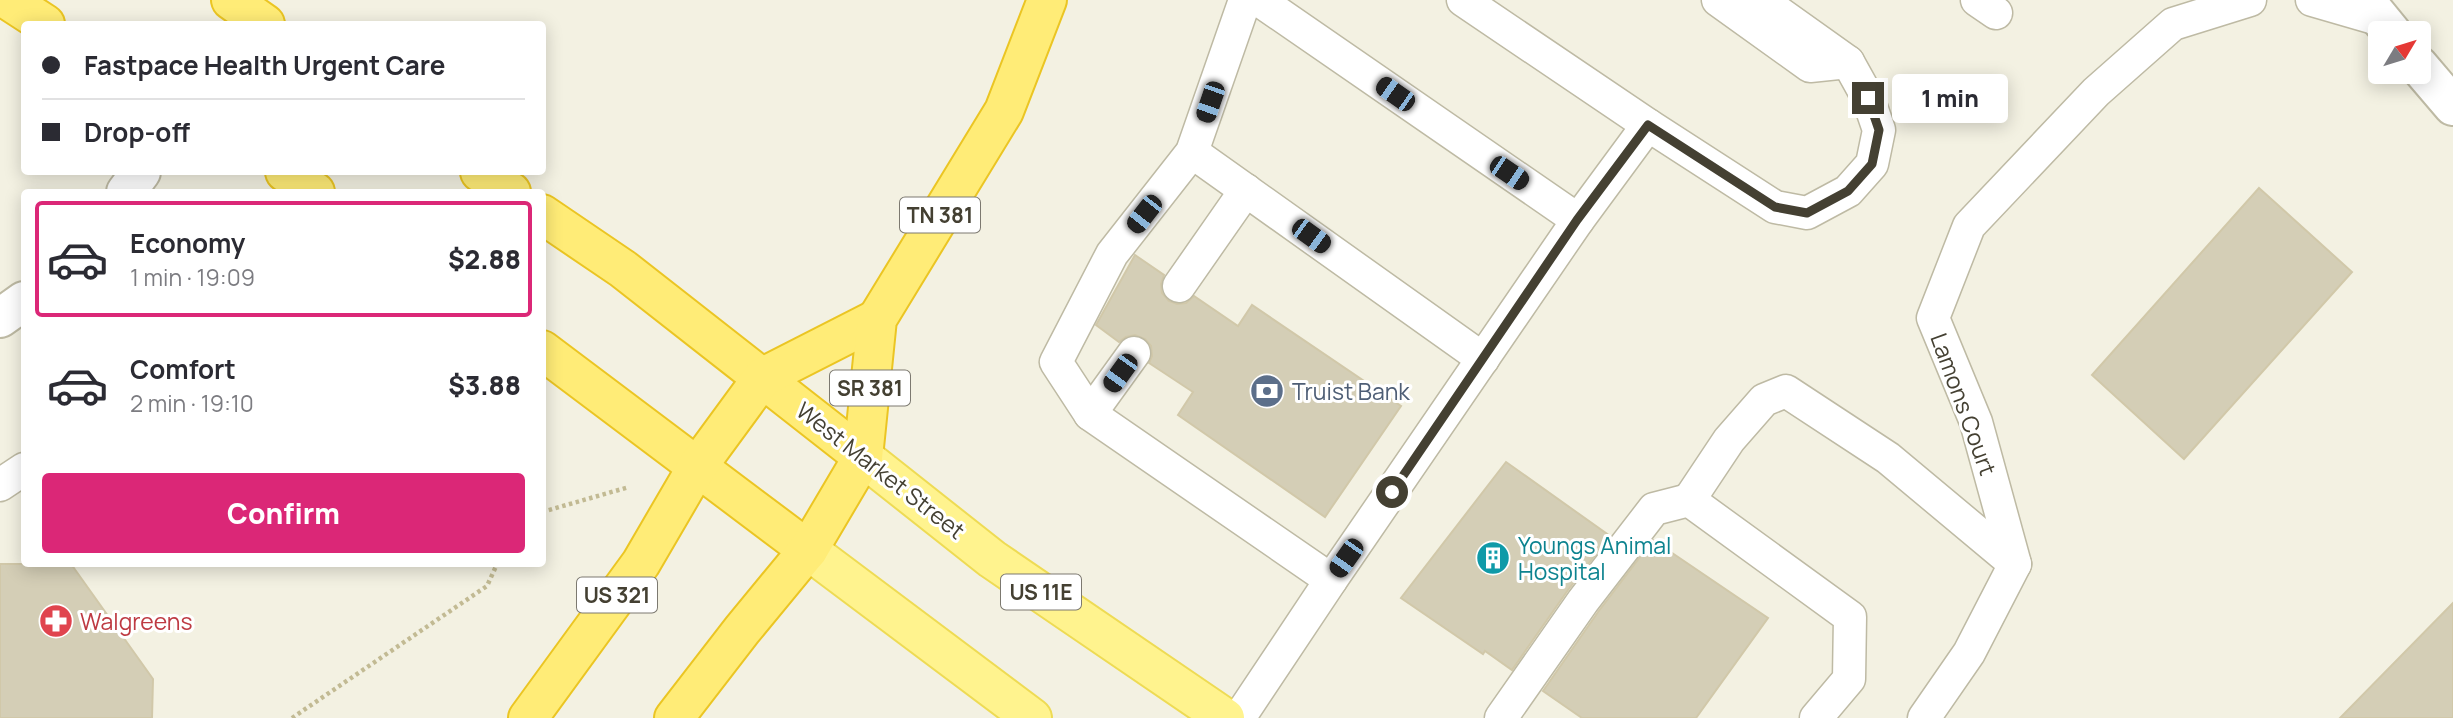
<!DOCTYPE html>
<meta charset="utf-8">
<style>
body{margin:0;font-family:Manrope,sans-serif;background:#f2f2f3;color:#2b2b33;height:100vh;display:flex;flex-direction:column;font-size:26px;white-space:nowrap}
*{box-sizing:border-box;margin:0}
p{font-size:23px;color:#7c7c81}
.icon{flex:none;width:38px;height:38px;fill:none;stroke:currentColor;stroke-width:2;stroke-linecap:round;stroke-linejoin:round}
.map{position:relative;flex:1;overflow:hidden}
.panel{position:absolute;left:21px;top:189px;width:525px;height:378px;display:flex;flex-direction:column;background:#fff;border-radius:7px;box-shadow:0 4px 18px #0003}
.panel>*{flex:none}
.banner{position:absolute;left:21px;top:21px;width:525px;height:154px;border-radius:7px;box-shadow:0 4px 18px #0003;display:grid;align-content:center;height:154px;padding:0 21px;background:#fff}
.needle{width:46px;rotate:52deg}
.buttons{position:absolute;left:2368px;top:21px;display:grid;gap:14px}
.buttons a{display:grid;place-items:center;width:63px;height:63px;border-radius:7px;background:#fff;box-shadow:0 4px 18px #0003;font-size:35px}
.end{position:absolute;width:32px;height:32px;margin:-16px;border:9px solid #444032;background:#fff;box-shadow:0 0 0 4px #fff}
.from{border-radius:50%}
.bubble{position:absolute;height:49px;border-radius:7px;background:#fff;box-shadow:0 4px 18px #0003;font-size:23px;font-weight:800;line-height:49px;text-align:center}
.car{position:absolute;width:21px;height:42px;margin:-21px -10px;border-radius:9px;box-shadow:0 0 5px 2px #0007;background:linear-gradient(#222 24%,#8ab4d8 0 40%,#222 0 76%,#8ab4d8 0 86%,#222 0)}
.banner b{display:flex;align-items:center;gap:24px;height:66px;font-size:26px}
.banner b+b{border-top:2px solid #e1e1e2}
.banner i{width:18px;height:18px;background:#2b2b33}
ul{padding:12px 0 0;list-style:none}
li{display:flex;align-items:center;gap:21px;height:116px;margin:0 14px 10px;padding:0 7px;border:4px solid transparent;border-radius:7px}
li div{flex:1}
li b{display:block;font-size:26px}
li em{font-style:normal;font-weight:800}
li.active{border-color:#db2777}
li>.icon{width:63px;height:63px;stroke-width:1.5}
.button{display:flex;gap:14px;margin-top:auto;padding:14px 21px}
.button a{flex:1;height:80px;border-radius:7px;background:#db2777;color:#fff;font-size:28px;font-weight:800;line-height:80px;text-align:center}
.map>svg:first-child{display:block}
.building{fill:#d4ceb6;stroke:#d1c8a9;stroke-width:2}
.lines{fill:none;stroke-linecap:round;stroke-linejoin:round}
.service-casing{stroke:#bebaa4;stroke-width:35}
.minor-casing{stroke:#bebaa4;stroke-width:42}
.primary-casing{stroke:#eedb54;stroke-width:42}
.trunk-casing{stroke:#ebc523;stroke-width:42}
.path{stroke:#c2ba93;stroke-width:4.5;stroke-dasharray:3.5 3.5;stroke-linecap:butt}
.service{stroke:#fff;stroke-width:32}
.minor{stroke:#fff;stroke-width:38}
.primary{stroke:#fff38e;stroke-width:38}
.trunk{stroke:#ffec77;stroke-width:38}
.route{stroke:#444032;stroke-width:9}
.labels{text-anchor:middle;dominant-baseline:central;stroke-width:6;stroke-linejoin:round;paint-order:stroke}
.shield{fill:#fff;stroke:#7c7970;stroke-width:2}
.shield-label{font-size:21px;font-weight:bold;fill:#444032}
.service-label{font-size:23px;fill:#4e5e75;stroke:#fff;text-anchor:start}
.street-label{font-size:23px;fill:#444032;stroke:#fff}
.culture-label{font-size:23px;fill:#0d838f;stroke:#fff;text-anchor:start}
.health-label{font-size:23px;fill:#be3a42;stroke:#fff;text-anchor:start}
</style>
<div class="map">
<svg width="2453" height="718" viewBox="0 0 2453 718">
<rect width="100%" height="100%" fill="#f3f1e2"/>
<g class="building">
<polygon points="2259,188 2352,272 2184,459 2092,375"/>
<polygon points="1135,255 1164,275 1161,284 1162,293 1169,301 1177,304 1186,303 1194,296 1238,326 1252,305 1401,406 1325,517 1178,415 1193,392 1149,363 1152,356 1151,346 1145,339 1135,335 1126,337 1119,342 1096,325"/>
<polygon points="1506,462 1610,536 1568,590 1512,670 1485,651 1483,654 1401,598"/>
<polygon points="1653,540 1768,618 1696,718 1582,718 1543,691 1598,612"/>
<polygon points="0,564 71,564 153,679 152,718 0,718"/>
<polygon points="2453,603 2453,718 2340,718"/>
</g>
<g class="lines">
<g class="service-casing">
<g id="service">
<polyline points="1245,0 1192,152 1112,254 1056,362 1090,414 1331,580 1578,220"/>
<polyline points="1259,0 1578,220 1648,125"/>
<polyline points="1463,0 1648,125 1775,207 1807,213 1848,191 1872,164 1879,130 1868,98 1848,62 1761,0"/>
<polyline points="1718,0 1810,66 1848,62"/>
<polyline points="1977,0 1996,13"/>
<polyline points="2312,0 2381,20"/>
<polyline points="1192,152 1483,359"/>
<polyline points="1179,286 1246,190"/>
<polyline points="1090,414 1134,353"/>
<polyline points="0,485 24,469"/>
<polyline points="1689,500 1729,440 1764,400 1786,391 1888,458 2015,564"/>
<polyline points="1239,718 1331,580"/>
<polyline points="1501,718 1583,601 1654,509 1689,500 1850,617 1849,679 1816,718"/>
<polyline points="1924,718 1969,653 2015,564 1976,422 1933,318 1969,226 2096,92 2173,24 2250,0"/>
</g>
</g>
<g class="minor-casing">
<g id="minor">
<polyline points="2365,0 2392,33"/>
<polyline points="2418,65 2453,106"/>
<polyline points="126,192 141,172"/>
<polyline points="0,318 24,301"/>
</g>
</g>
<g class="primary-casing">
<g id="primary">
<polyline points="863,457 992,559 1225,718"/>
<polyline points="808,550 1032,718"/>
</g>
</g>
<g class="trunk-casing">
<g id="trunk">
<polyline points="8,0 45,24"/>
<polyline points="231,0 265,24"/>
<polyline points="285,172 315,192"/>
<polyline points="480,172 511,192"/>
<polyline points="542,214 623,269 863,457"/>
<polyline points="542,350 808,550"/>
<polyline points="528,718 641,563 697,467 763,377 877,319"/>
<polyline points="674,718 742,630 808,550 863,457 877,319 1004,111 1047,0"/>
</g>
</g>
<g class="path">
<polyline points="542,512 629,487"/>
<polyline points="292,718 487,586 497,564"/>
</g>
<use href="#service" class="service"/>
<use href="#minor" class="minor"/>
<use href="#primary" class="primary"/>
<use href="#trunk" class="trunk"/>
</g>
<g class="lines">
<polyline class="route" points="1392,492 1577,220 1648,125 1775,207 1807,213 1848,191 1872,164 1879,130 1868,98"/>
</g>
<defs>
<g id="bank-disc" transform="scale(1.75)"><circle r="9.5" fill="#5c6f8a" stroke="#fff"/><path d="M-6-4H6V4H-6ZM0-2.3a2.3 2.3 0 1 0 0 4.6a2.3 2.3 0 1 0 0-4.6Z" fill="#fff"/></g>
<g id="building-disc" transform="scale(1.75)"><circle r="9.5" fill="#0f9aa8" stroke="#fff"/><path d="M-4-6H4V6H1V3H-1V6H-4ZM-2.5-4.3h1.7v1.8h-1.7ZM.8-4.3h1.7v1.8H.8ZM-2.5-1h1.7V.8h-1.7ZM.8-1h1.7V.8H.8Z" fill="#fff"/></g>
<g id="pharmacy-disc" transform="scale(1.75)"><circle r="9.5" fill="#e0444e" stroke="#fff"/><path d="M-2-6h4v4h4v4h-4v4h-4v-4h-4v-4h4Z" fill="#fff"/></g>
</defs>
<g fill-rule="evenodd">
<use href="#bank-disc" x="1267" y="391"/>
<use href="#building-disc" x="1493" y="558"/>
<use href="#pharmacy-disc" x="56" y="621"/>
</g>
<g class="labels">
<g class="shield">
<rect x="900" y="197.5" width="80" height="35" rx="5"/>
<rect x="830" y="370.5" width="80" height="35" rx="5"/>
<rect x="1001" y="574.5" width="80" height="35" rx="5"/>
<rect x="577" y="577.5" width="80" height="35" rx="5"/>
</g>
<g class="shield-label">
<text x="940" y="215">TN 381</text>
<text x="870" y="388">SR 381</text>
<text x="1041" y="592">US 11E</text>
<text x="617" y="595">US 321</text>
</g>
<g class="service-label">
<text x="1292" y="391">Truist Bank</text>
</g>
<g class="street-label">
<text transform="translate(1964 404) rotate(70)">Lamons Court</text>
<text transform="translate(881 470) rotate(38)">West Market Street</text>
</g>
<g class="culture-label">
<text x="1518" y="545">Youngs Animal<tspan x="1518" dy="26">Hospital</tspan></text>
</g>
<g class="health-label">
<text x="80" y="621">Walgreens</text>
</g>
</g>
</svg>
<div class="buttons">
<a><svg class="needle" viewBox="-14 -14 28 28"><path d="M0-13l5 13h-10z" fill="#e53935"/><path d="M0 13l5-13h-10z" fill="#7c7c81"/></svg></a>
</div>
<i class="end from" style="left:1392px;top:492px"></i>
<i class="end" style="left:1868px;top:98px"></i>
<div class="bubble" style="left:1892px;top:74px;width:116px">1 min</div>
<i class="car" style="left:1395px;top:94px;rotate:305deg"></i>
<i class="car" style="left:1210px;top:102px;rotate:199deg"></i>
<i class="car" style="left:1509px;top:173px;rotate:124deg"></i>
<i class="car" style="left:1144px;top:214px;rotate:218deg"></i>
<i class="car" style="left:1311px;top:236px;rotate:126deg"></i>
<i class="car" style="left:1120px;top:373px;rotate:216deg"></i>
<i class="car" style="left:1346px;top:558px;rotate:215deg"></i>
<div class="banner">
<b><i class="from"></i>Fastpace Health Urgent Care</b>
<b><i></i>Drop-off</b>
</div>
<section class="panel">
<ul>
<li class="active"><svg class="icon" aria-label="car" viewBox="0 0 24 24"><path d="M5 17H2v-5l4-1 3-4h7l3 4 3 1v5h-3M9 17h6M6 11h13"/><circle cx="7" cy="17" r="2"/><circle cx="17" cy="17" r="2"/></svg><div><b>Economy</b><p>1 min · 19:09</p></div><em>$2.88</em></li>
<li><svg class="icon" aria-label="car" viewBox="0 0 24 24"><path d="M5 17H2v-5l4-1 3-4h7l3 4 3 1v5h-3M9 17h6M6 11h13"/><circle cx="7" cy="17" r="2"/><circle cx="17" cy="17" r="2"/></svg><div><b>Comfort</b><p>2 min · 19:10</p></div><em>$3.88</em></li>
</ul>
<div class="button"><a>Confirm</a></div>
</section>
</div>
